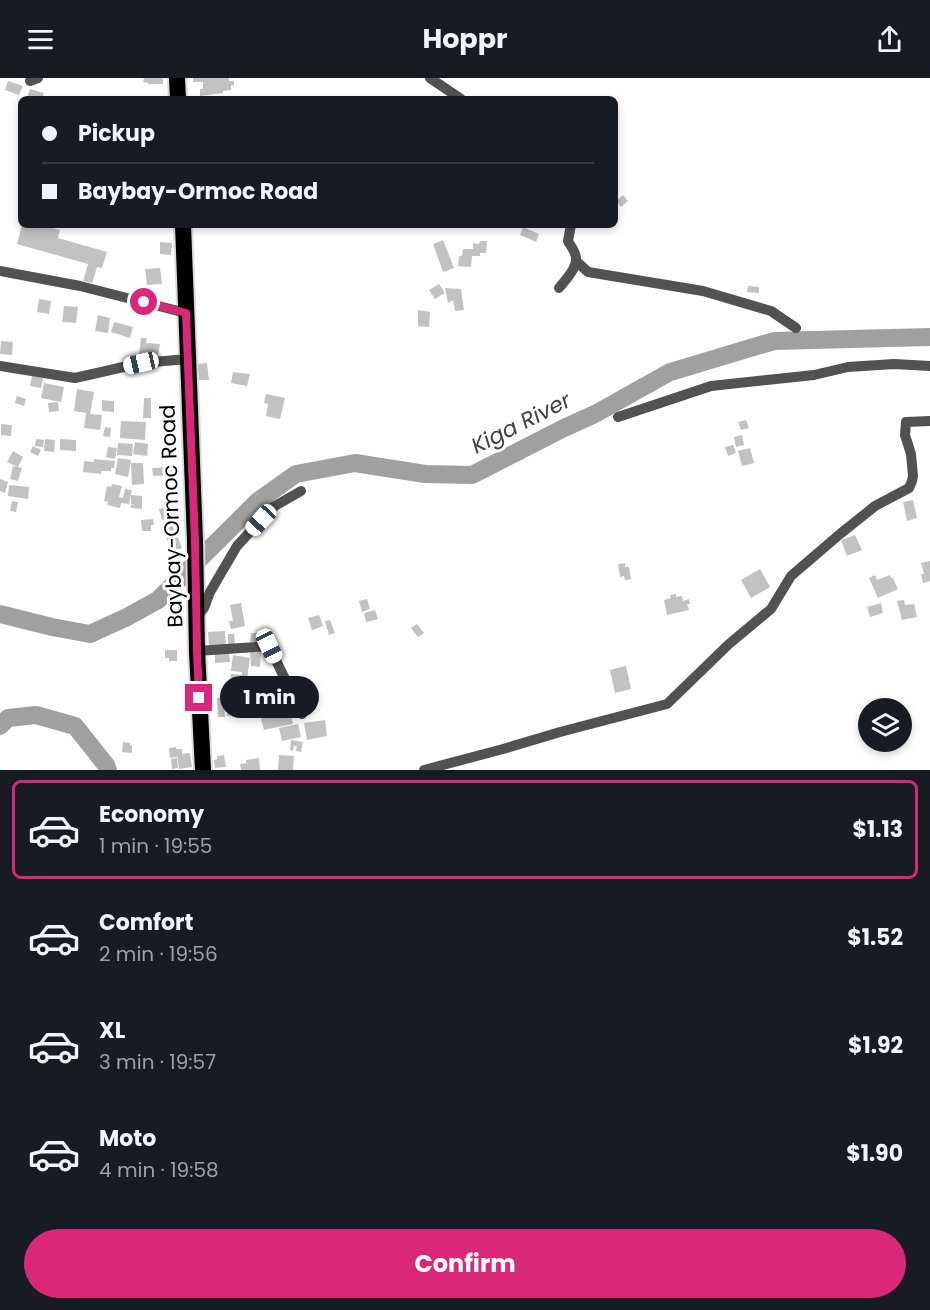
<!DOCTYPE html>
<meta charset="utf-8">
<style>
body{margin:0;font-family:Poppins,sans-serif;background:#242831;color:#f1f3f6;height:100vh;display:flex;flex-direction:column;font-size:22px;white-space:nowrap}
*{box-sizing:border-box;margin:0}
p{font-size:20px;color:#9ea1a6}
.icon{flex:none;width:33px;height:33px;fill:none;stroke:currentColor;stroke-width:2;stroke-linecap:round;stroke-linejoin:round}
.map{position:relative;height:692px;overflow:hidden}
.panel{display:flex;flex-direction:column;background:#171b24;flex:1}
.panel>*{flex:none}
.top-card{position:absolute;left:18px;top:18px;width:600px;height:132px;border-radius:9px;box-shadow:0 3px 9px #0003;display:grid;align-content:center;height:132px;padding:0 24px;background:#171b24}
.fabs{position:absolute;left:858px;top:620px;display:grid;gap:12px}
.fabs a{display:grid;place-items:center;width:54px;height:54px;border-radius:50%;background:#171b24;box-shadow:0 3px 9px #0003;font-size:30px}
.end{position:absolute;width:27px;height:27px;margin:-14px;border:8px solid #db2777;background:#fff;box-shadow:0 0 0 3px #fff}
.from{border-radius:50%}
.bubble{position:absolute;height:42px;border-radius:21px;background:#171b24;box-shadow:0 3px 9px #0003;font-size:20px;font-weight:700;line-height:42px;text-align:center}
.car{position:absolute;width:18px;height:36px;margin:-18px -9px;border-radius:8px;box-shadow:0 0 4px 2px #0007;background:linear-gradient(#fff 24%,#345 0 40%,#fff 0 76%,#345 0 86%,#fff 0)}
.top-card b{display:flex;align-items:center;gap:21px;height:57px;font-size:22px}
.top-card b+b{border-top:2px solid #363941}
.top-card i{width:15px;height:15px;background:#f1f3f6}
ul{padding:10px 0 0;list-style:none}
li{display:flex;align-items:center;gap:18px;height:99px;margin:0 12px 9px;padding:0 12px;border:3px solid transparent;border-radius:9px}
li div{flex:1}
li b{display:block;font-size:22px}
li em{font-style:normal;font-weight:700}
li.on{border-color:#db2777}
li>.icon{width:54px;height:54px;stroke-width:1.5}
.cta{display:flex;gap:12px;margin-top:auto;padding:12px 24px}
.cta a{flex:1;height:69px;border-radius:36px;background:#db2777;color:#fff;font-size:24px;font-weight:700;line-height:69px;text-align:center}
header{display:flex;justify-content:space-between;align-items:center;height:78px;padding:0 24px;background:#171b24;font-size:27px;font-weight:700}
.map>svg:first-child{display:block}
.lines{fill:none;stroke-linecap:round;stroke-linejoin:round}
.river{stroke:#a0a0a0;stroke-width:18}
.building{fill:#c2c2c2}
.highway-casing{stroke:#dbdbdb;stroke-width:20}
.minor{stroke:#525252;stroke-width:10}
.highway{stroke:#000;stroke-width:16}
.route{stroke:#db2777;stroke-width:8}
.labels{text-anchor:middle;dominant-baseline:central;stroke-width:6;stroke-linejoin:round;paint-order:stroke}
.street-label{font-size:21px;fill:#000;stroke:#fff}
.water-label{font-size:22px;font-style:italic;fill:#414141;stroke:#fff}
</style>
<header><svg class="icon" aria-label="menu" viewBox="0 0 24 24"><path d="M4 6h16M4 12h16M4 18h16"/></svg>Hoppr<svg class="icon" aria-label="share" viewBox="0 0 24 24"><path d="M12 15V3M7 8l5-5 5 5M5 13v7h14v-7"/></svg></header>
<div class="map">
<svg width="930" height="692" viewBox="0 0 930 692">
<rect width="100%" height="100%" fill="#fff"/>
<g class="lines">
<g class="river">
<polyline points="0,536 52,549 90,556 127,539 158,522 258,423 296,396 355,385 425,396 472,397 564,350 595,336 670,294 774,263 930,259"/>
<polyline points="0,648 8,640 36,637 75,648 106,687 108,692"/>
</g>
</g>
<g class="building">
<polygon points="144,0 163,0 163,6 148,6 148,5 143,4"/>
<polygon points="193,0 229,0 229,3 234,3 234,7 231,7 231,12 223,13 223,15 200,18 200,11 203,11 203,4 193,4"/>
<polygon points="8,3 23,8 19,17 5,12"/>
<polygon points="30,11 44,15 42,21 27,21"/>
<polygon points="623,117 628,123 621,129 616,123"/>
<polygon points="22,147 41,147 60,152 58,160 107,174 102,190 97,189 92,205 83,203 88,186 17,166"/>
<polygon points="523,149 539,156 536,164 520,157"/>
<polygon points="443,162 454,190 443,194 433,166"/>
<polygon points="480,163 487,163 486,175 480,175 480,178 472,178 471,189 458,188 459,178 462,178 463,171 473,171 473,165 479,166"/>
<polygon points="160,164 172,165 171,177 160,176"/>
<polygon points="160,190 162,206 147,207 145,191"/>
<polygon points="439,206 445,215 435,221 429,212"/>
<polygon points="748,208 759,209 759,215 747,214"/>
<polygon points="445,210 461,211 464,232 455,233 453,222 448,225"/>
<polygon points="39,221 51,223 49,236 37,234"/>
<polygon points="64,228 78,229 76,245 62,244"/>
<polygon points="418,232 430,234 429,249 418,248"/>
<polygon points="98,237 110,240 108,255 95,253"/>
<polygon points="114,244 133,249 130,260 111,254"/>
<polygon points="141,260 147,260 146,265 160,266 158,279 139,277"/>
<polygon points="1,263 13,264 12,277 0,276"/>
<polygon points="207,285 209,302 199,302 197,286"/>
<polygon points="233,294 250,296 247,308 231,305"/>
<polygon points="32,298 43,300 41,310 30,308"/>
<polygon points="44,305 64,309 61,324 41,320"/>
<polygon points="77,311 94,314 90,336 102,337 100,352 84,350 86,335 74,333"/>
<polygon points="266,316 285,320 280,341 266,338 268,326 264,325"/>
<polygon points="17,318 26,321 24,328 15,325"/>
<polygon points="144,320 151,320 151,340 143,340"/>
<polygon points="102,322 114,323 114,334 102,333"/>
<polygon points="58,324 59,333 49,334 48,325"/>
<polygon points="177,338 178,347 165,348 165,339"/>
<polygon points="746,342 749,350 741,352 738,344"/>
<polygon points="121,343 146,344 145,362 120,360"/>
<polygon points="1,346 12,347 11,358 1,357"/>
<polygon points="105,349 111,350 110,359 103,358"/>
<polygon points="742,357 744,367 736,369 734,359"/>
<polygon points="36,361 44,362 43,369 35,368"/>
<polygon points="45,361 55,362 54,374 44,373"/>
<polygon points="60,361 76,362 76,373 60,372"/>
<polygon points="135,364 148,366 147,378 133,376"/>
<polygon points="118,365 133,366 132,378 117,377"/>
<polygon points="733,367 736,375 728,378 725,369"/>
<polygon points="33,368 41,372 38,378 30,374"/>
<polygon points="108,369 117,370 115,381 106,379"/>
<polygon points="750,370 754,385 742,388 738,373"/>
<polygon points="13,373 23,379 18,389 7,384"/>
<polygon points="118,380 131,382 128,399 115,396"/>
<polygon points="94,381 115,383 114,390 111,390 111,393 101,393 101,396 83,394 84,383 94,384"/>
<polygon points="131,385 143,385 144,406 132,407"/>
<polygon points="13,388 22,390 18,403 10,401"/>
<polygon points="172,389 173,397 153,398 152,390"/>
<polygon points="0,401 8,404 5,415 0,413"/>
<polygon points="112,406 122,408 119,419 123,420 125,411 132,412 129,426 121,425 120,430 107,427 108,424 104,423 107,408 111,409"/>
<polygon points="9,407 29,409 28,421 8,418"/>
<polygon points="131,417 142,418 142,431 131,430 131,427 135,427 131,426"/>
<polygon points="913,422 917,440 907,443 903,424"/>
<polygon points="12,423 18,424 16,434 10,433"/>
<polygon points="173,427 177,437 162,442 159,431"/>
<polygon points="153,441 154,447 151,447 151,453 142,453 141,442"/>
<polygon points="172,443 174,453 168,454 166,444"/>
<polygon points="176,455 182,470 173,474 166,459"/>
<polygon points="855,457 862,472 847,478 841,462"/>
<polygon points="930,483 930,503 923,505 921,496 924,496 921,485"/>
<polygon points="625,485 625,489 629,489 631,501 625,502 624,498 620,499 618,486"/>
<polygon points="760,491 770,509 751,520 741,502"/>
<polygon points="875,497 877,502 890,497 891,500 893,500 898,511 878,520 869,500"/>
<polygon points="676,516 676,519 682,518 683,523 689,521 690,526 687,526 689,532 667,537 664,522 671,520 670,517"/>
<polygon points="367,521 370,531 362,534 359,523"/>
<polygon points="904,522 905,527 914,526 917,539 902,542 897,523"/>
<polygon points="241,525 245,548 231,551 229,543 233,543 230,527"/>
<polygon points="881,525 883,535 870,539 867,529"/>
<polygon points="375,532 378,541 366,544 364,535"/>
<polygon points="319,537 323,548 312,552 308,540"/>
<polygon points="330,542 335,555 329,557 325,543"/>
<polygon points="417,546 424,555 418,559 411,550"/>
<polygon points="225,553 226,569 209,570 208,554"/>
<polygon points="251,555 259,555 259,564 250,564"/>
<polygon points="228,556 234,556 235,566 228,566"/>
<polygon points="165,572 177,572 177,583 169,583 169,580 165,580"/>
<polygon points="261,572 260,589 251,588 250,573"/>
<polygon points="215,575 229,575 230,584 215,585"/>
<polygon points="233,577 250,580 246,608 242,607 242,612 230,610 231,596 242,597 242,594 231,593"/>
<polygon points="626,588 631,611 615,615 610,592"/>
<polygon points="217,620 224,620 225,639 218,639"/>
<polygon points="226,624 235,624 236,637 227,638"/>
<polygon points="275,625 276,628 286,626 288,633 290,633 293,646 264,652 261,640 265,640 264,631 269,630 268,626"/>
<polygon points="258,629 259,638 248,639 247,630"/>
<polygon points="325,642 327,658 307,662 304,645"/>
<polygon points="298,646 301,659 282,663 279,650"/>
<polygon points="291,662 303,664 301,674 296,673 297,668 294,668 293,673 290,672"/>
<polygon points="123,664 130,665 130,667 132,668 132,675 122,674"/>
<polygon points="176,669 176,671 182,671 182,676 190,675 192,689 179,691 177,676 177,679 170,680 169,670"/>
<polygon points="224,677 226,689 215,690 214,682 217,681 217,678"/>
<polygon points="279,677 294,678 293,692 278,692"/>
<polygon points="177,680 178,690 172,691 171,681"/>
<polygon points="259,680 260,692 241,692 240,686 246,685 246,682"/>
</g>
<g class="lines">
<g class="highway-casing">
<g id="highway">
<polyline points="177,0 178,21"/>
<polyline points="183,147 195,463 197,573 203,692"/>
</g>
</g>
<g class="minor">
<polyline points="430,0 461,21"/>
<polyline points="30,3 38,0"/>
<polyline points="576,183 588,194 703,213 771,233 796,250"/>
<polyline points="0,193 80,208 186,235"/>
<path d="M 559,210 C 566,201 580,188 575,176 C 574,172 570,167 568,163 L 571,147"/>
<polyline points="0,288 75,300 141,285 188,281"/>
<polyline points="618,339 711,308 814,297 848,289 894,286 930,288"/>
<polyline points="197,539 204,530 210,514 237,468 273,429 301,413"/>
<polyline points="197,573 269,568 302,636"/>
<polyline points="424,692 503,671 560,654 667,626 729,566 771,531 791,498 840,456 875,428 909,410 912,403 913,398 911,376 905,357 906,344 930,343"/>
</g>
<use href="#highway" class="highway"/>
</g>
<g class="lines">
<polyline class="route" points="144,224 186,235 195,463 197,573 199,620"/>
</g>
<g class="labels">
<g class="street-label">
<text transform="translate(171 438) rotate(-92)">Baybay-Ormoc Road</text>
</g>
<g class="water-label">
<text transform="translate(521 345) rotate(-27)">Kiga River</text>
</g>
</g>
</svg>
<div class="fabs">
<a><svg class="icon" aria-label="layers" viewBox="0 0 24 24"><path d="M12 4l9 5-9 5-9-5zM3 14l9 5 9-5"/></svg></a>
</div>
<i class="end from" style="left:144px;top:224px"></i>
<i class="end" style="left:199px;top:620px"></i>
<div class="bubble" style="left:220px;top:598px;width:99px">1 min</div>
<i class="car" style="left:141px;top:285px;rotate:257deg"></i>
<i class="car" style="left:261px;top:442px;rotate:223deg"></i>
<i class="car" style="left:269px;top:568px;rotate:154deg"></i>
<div class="top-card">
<b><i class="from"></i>Pickup</b>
<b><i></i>Baybay-Ormoc Road</b>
</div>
</div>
<section class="panel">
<ul>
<li class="on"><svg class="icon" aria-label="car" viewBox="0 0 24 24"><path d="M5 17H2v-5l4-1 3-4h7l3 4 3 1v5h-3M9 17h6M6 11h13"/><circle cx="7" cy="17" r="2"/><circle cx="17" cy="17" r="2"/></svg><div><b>Economy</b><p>1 min · 19:55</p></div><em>$1.13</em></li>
<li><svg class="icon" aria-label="car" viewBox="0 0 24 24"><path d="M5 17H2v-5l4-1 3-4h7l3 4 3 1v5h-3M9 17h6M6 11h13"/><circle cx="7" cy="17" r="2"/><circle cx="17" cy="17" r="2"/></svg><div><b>Comfort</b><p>2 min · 19:56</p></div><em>$1.52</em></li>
<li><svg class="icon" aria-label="car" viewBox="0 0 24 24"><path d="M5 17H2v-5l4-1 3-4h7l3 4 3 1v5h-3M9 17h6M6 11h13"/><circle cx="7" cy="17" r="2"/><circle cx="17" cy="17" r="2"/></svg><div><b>XL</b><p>3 min · 19:57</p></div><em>$1.92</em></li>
<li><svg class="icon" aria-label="car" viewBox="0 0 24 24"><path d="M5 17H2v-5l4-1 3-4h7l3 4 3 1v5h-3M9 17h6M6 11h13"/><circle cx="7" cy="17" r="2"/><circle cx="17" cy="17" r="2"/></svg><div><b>Moto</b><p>4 min · 19:58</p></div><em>$1.90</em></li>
</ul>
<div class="cta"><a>Confirm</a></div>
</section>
